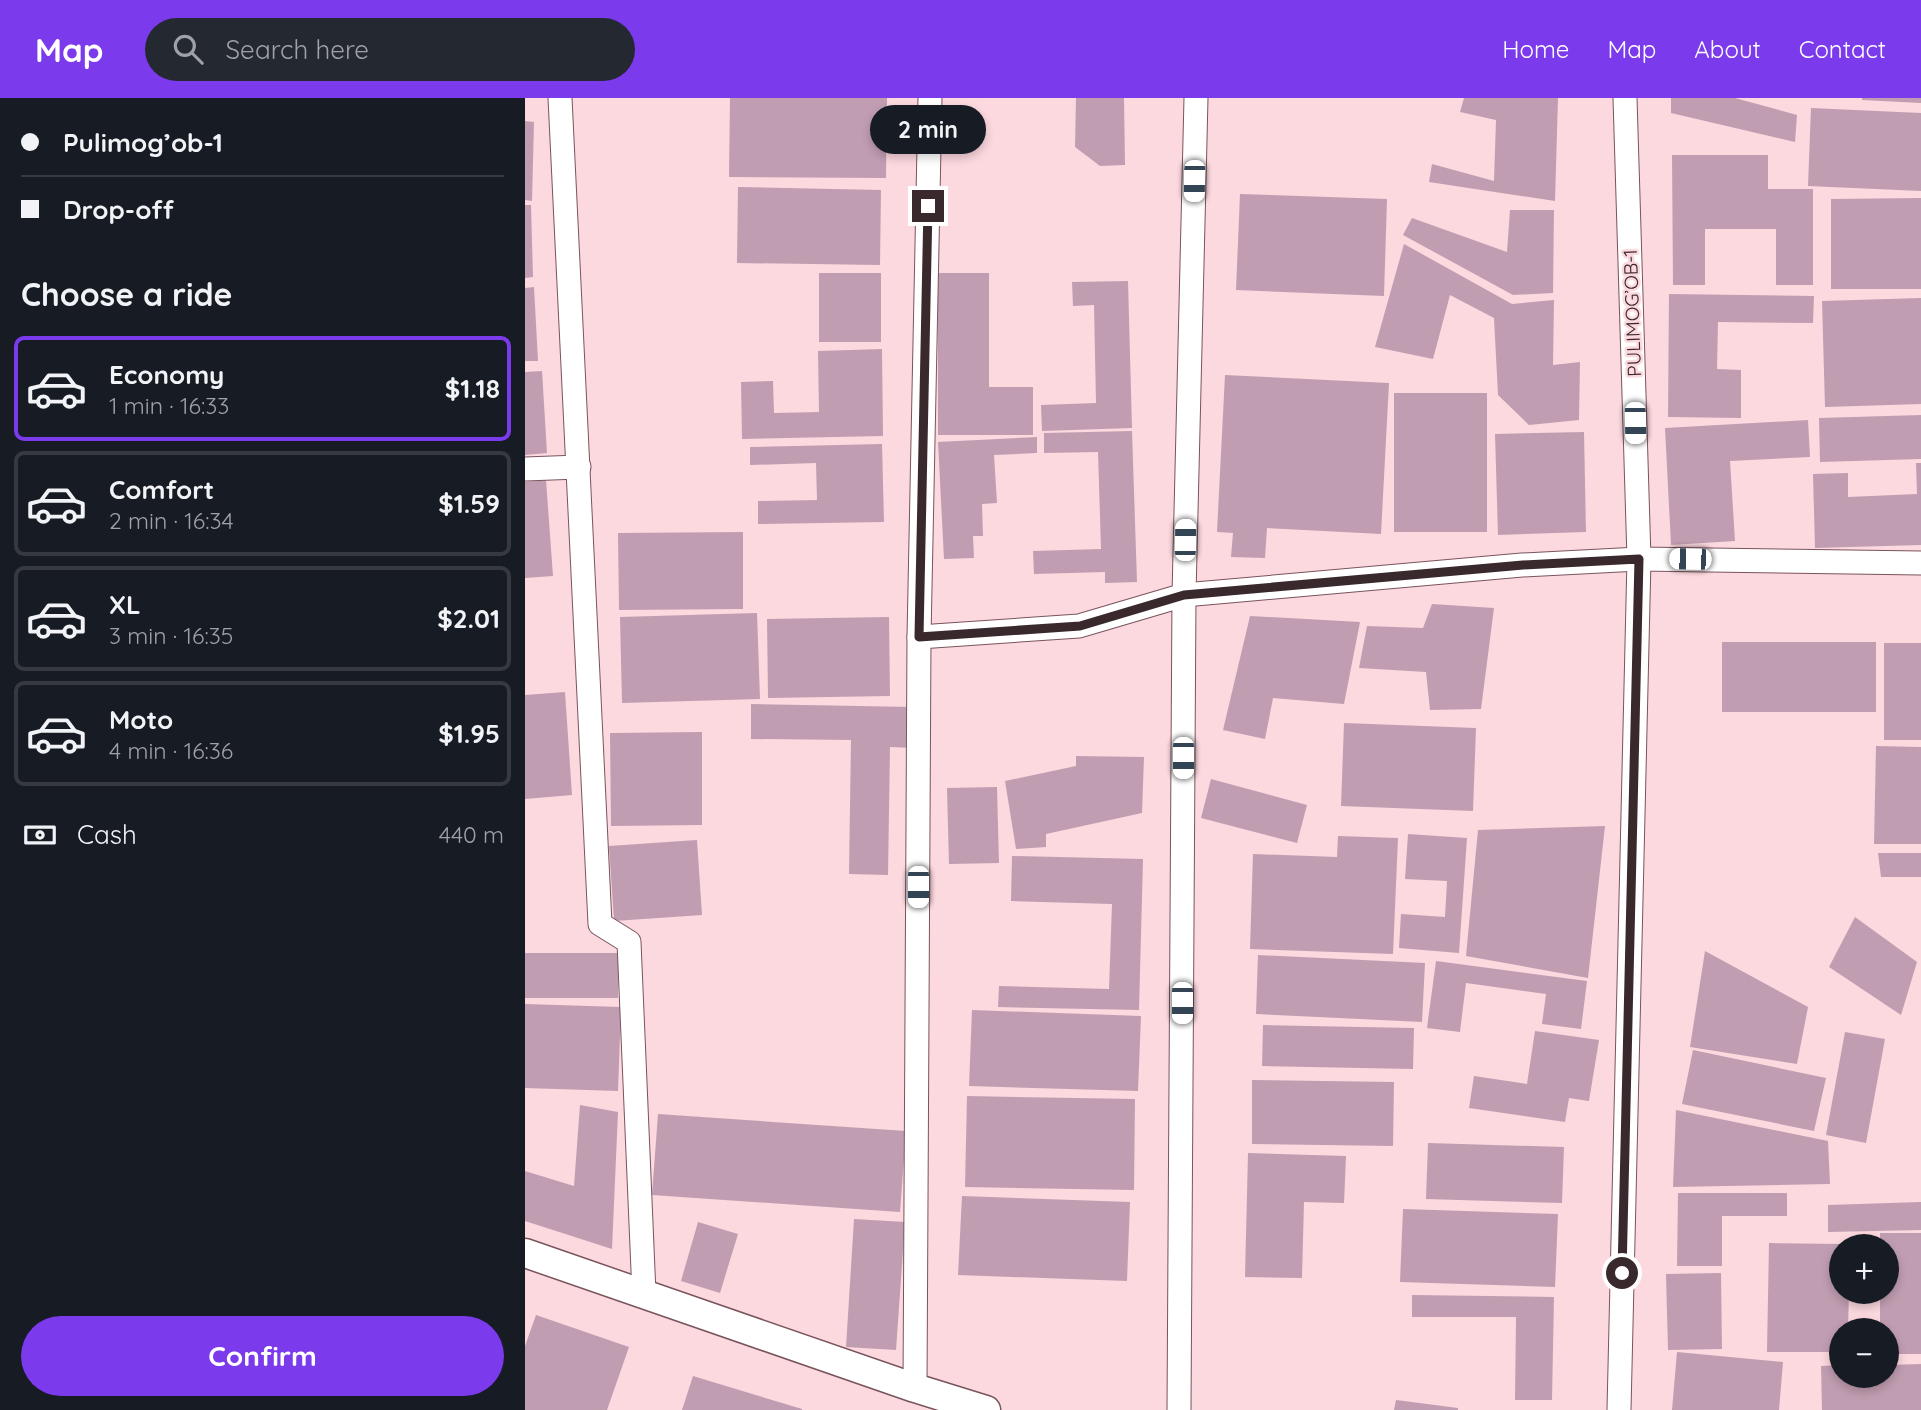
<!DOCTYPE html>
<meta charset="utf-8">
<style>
body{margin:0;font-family:Quicksand,sans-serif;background:#242831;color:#f1f3f6;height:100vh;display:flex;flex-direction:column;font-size:26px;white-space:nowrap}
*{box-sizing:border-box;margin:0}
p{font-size:23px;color:#9ea1a6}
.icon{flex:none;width:38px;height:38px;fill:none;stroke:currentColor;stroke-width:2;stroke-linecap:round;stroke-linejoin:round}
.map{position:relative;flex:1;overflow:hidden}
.side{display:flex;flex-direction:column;background:#171b24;width:525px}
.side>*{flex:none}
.hud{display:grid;align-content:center;height:154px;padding:0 21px;background:#171b24}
.fabs{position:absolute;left:1304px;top:1136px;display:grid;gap:14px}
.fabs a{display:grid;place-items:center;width:70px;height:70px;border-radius:50%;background:#171b24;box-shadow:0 4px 10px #0003;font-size:35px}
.end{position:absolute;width:32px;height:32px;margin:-16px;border:9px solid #39292c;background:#fff;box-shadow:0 0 0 4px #fff}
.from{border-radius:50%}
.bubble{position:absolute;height:49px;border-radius:24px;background:#171b24;box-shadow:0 4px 10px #0003;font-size:23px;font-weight:800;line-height:49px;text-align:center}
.car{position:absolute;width:21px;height:42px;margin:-21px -10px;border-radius:9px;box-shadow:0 0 5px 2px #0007;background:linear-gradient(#fff 24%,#345 0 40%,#fff 0 76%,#345 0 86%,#fff 0)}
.hud b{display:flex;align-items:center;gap:24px;height:66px;font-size:26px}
.hud b+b{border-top:2px solid #363941}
.hud i{width:18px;height:18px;background:#f1f3f6}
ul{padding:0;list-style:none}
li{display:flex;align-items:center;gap:21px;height:105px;margin:0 14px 10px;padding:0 7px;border:4px solid #363941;border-radius:10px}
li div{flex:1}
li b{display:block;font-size:26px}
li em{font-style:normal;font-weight:800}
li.selected{border-color:#7c3aed}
li>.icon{width:63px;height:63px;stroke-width:1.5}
h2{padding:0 21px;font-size:32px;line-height:84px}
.pay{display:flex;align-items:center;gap:18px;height:77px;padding:0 21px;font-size:26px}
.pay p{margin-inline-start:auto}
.cta{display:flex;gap:14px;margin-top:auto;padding:14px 21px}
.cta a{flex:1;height:80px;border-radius:42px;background:#7c3aed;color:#fff;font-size:28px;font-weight:800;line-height:80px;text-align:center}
header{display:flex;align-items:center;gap:42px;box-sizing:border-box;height:98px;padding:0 35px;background:#7c3aed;color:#fff}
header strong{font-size:33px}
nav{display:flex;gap:38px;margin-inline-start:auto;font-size:24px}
.search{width:490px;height:63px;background:#242831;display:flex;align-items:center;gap:18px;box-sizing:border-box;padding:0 24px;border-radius:38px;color:#9ea1a6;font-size:26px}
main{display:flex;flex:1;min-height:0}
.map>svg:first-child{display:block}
.building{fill:#c19db1}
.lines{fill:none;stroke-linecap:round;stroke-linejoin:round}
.minor-casing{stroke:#79545c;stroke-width:25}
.tertiary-casing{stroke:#79545c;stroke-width:31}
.minor{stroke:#fff;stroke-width:23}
.tertiary{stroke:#fff;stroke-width:28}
.route{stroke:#39292c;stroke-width:9}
.labels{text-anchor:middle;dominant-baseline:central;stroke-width:5;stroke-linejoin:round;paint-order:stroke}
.street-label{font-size:19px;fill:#39292c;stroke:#fcd8df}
</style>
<header>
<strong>Map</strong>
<div class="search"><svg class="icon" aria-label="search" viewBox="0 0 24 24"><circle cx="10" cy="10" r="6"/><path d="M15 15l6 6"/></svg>Search here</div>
<nav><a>Home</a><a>Map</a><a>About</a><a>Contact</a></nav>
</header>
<main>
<section class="side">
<div class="hud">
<b><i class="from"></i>Pulimog’ob-1</b>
<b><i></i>Drop-off</b>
</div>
<h2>Choose a ride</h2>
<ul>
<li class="selected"><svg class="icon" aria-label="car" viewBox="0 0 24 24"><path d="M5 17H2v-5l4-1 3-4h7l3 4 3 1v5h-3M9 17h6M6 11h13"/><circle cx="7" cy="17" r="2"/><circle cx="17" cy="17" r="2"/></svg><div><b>Economy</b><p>1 min · 16:33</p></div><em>$1.18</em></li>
<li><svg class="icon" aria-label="car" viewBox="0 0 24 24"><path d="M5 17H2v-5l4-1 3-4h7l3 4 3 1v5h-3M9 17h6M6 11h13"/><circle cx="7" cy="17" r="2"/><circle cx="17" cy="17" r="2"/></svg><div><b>Comfort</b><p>2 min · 16:34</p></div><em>$1.59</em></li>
<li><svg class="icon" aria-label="car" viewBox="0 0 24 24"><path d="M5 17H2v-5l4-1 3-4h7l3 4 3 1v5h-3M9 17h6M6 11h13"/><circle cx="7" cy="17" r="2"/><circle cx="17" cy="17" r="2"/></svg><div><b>XL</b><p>3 min · 16:35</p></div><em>$2.01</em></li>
<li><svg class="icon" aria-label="car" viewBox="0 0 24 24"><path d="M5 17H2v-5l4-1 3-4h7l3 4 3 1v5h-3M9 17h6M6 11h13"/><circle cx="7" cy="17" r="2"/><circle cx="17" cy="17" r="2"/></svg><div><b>Moto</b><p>4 min · 16:36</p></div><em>$1.95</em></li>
</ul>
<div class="pay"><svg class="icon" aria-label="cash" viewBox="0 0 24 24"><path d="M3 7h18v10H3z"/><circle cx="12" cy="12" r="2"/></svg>Cash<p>440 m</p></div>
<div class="cta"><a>Confirm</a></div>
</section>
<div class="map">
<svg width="1396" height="1312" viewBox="0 0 1396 1312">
<rect width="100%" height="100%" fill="#fcd8df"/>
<g class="building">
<polygon points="205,0 362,0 361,80 204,79"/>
<polygon points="551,0 599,0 600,67 575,68 550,49"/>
<polygon points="939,0 1033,0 1030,103 904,84 907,66 969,83 971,22 935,14"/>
<polygon points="1146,0 1210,0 1272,17 1270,44 1146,15"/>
<polygon points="1337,0 1396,0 1396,5 1337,2"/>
<polygon points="1286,10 1396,15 1396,93 1283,88"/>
<polygon points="0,23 9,24 7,103 0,102"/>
<polygon points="1147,57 1243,57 1243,91 1288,91 1288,187 1251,187 1251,131 1180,131 1180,187 1148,187"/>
<polygon points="213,89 356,92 355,167 212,165"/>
<polygon points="715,96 862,101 859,198 711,192"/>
<polygon points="1396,100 1396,191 1306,191 1306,101"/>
<polygon points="0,107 6,107 8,179 0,180"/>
<polygon points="985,112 1029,112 1028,195 988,197 878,137 887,120 982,154"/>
<polygon points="879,146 987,206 1029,202 1028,267 1055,264 1054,322 1004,327 973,297 969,220 925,197 908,261 850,249"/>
<rect x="294" y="175" width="62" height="69"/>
<polygon points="413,175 464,175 464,289 508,289 508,337 413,337"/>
<polygon points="603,183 607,330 517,333 516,307 571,305 569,207 548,208 547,184"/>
<polygon points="9,189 13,263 0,263 0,190"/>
<polygon points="1144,196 1289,198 1288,225 1193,224 1192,271 1216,272 1216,320 1143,319"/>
<polygon points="1396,200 1396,306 1300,309 1297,203"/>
<polygon points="357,251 358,338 217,341 216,284 248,283 249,315 294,314 293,253"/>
<polygon points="17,273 22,355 0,357 0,274"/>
<polygon points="700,277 864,285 856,436 742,430 740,460 706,459 708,435 692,434"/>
<rect x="869" y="295" width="93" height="139"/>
<polygon points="1396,317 1396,361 1295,364 1294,320"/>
<polygon points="1283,322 1285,359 1205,363 1210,443 1146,447 1140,330"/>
<polygon points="607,333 612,484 580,485 580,474 509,476 508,453 576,451 573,354 519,355 519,335"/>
<polygon points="1059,334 1061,434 973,437 970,336"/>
<polygon points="512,339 512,355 469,357 472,405 457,406 458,438 448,438 449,460 419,461 413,344"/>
<polygon points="357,346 359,424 233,426 233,403 292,402 291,365 225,367 225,349"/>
<polygon points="1391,365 1396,365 1396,447 1290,450 1288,376 1323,375 1323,399 1392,396"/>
<polygon points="21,382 28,478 0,480 0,384"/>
<polygon points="218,434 218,511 94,512 93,435"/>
<polygon points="907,506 969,510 956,611 905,612 901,574 834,570 842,528 898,530"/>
<polygon points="232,515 235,601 97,605 95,519"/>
<polygon points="725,518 835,524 819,606 748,600 740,641 698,632"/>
<polygon points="364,519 365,598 243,600 242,521"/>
<rect x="1197" y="544" width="154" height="70"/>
<rect x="1359" y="545" width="37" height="97"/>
<polygon points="40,594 47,697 0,701 0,597"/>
<polygon points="226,606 388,609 388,650 365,649 363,777 324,776 326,642 226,641"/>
<polygon points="819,625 951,630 948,713 816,708"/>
<polygon points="177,634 177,727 86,728 85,635"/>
<polygon points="1351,648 1396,649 1396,746 1349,746"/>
<polygon points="551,658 619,659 617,715 521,736 521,749 491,751 480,683 551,668"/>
<polygon points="686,681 782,707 772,745 676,720"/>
<polygon points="472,689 474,765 424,766 422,690"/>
<polygon points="1080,728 1063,880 941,858 953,732"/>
<polygon points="883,736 942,740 934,855 874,850 876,816 920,819 922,783 880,781"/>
<polygon points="813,738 873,740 868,856 725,851 728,756 812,759"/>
<polygon points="172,742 177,817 89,823 84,748"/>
<polygon points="1353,755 1396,755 1396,779 1356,779"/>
<polygon points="487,758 618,761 614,912 473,909 474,888 584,891 587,806 486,803"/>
<polygon points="1330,819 1392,864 1376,917 1304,869"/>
<polygon points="1180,853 1283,909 1272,966 1165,949"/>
<rect x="0" y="855" width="93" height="45"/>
<polygon points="733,857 900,865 897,924 731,916"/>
<polygon points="911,863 1062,883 1056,931 1017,926 1021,896 941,885 935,934 902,930"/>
<polygon points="0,906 96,909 93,993 0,990"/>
<polygon points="447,912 616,918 613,993 444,988"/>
<polygon points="738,927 889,930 888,971 737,968"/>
<polygon points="1010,933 1074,942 1064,1003 1044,1000 1040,1024 944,1010 949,978 1002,986"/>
<polygon points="1320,934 1360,941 1341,1045 1301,1037"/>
<polygon points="1168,952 1301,980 1289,1033 1157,1006"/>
<polygon points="727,982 869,984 868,1048 727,1046"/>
<polygon points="442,998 610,1001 609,1092 440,1089"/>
<polygon points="55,1007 93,1014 87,1151 0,1123 0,1073 49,1088"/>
<polygon points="1151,1012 1303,1043 1305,1086 1148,1089"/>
<polygon points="133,1016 381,1033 375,1114 127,1097"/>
<polygon points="903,1045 1039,1049 1037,1105 901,1101"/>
<polygon points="723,1055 821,1058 819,1105 779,1104 777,1180 720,1179"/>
<polygon points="1153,1095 1262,1095 1262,1118 1197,1118 1197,1168 1152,1168"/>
<polygon points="437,1098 605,1104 602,1183 433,1177"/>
<polygon points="1396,1104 1396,1132 1303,1134 1303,1107"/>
<polygon points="878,1111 1033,1116 1030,1189 875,1184"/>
<polygon points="329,1121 380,1124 371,1252 321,1249"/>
<polygon points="173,1124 213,1136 195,1195 156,1183"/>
<polygon points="1355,1135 1396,1135 1396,1256 1362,1256 1362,1232 1355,1232 1355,1194 1362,1194 1362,1148 1355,1148"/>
<polygon points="1244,1145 1316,1146 1316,1194 1324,1194 1323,1232 1316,1232 1316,1254 1242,1254"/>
<polygon points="1196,1175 1197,1251 1143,1252 1141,1176"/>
<polygon points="887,1197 1029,1199 1027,1302 990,1302 991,1219 887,1219"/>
<polygon points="11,1217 104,1249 82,1312 0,1312 0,1248"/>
<polygon points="1152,1254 1258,1264 1254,1312 1147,1312"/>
<polygon points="1396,1266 1396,1312 1297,1312 1296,1268 1316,1267 1316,1278 1362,1278 1362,1267"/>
<polygon points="168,1278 277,1311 277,1312 157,1312"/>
<polygon points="871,1302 933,1310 933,1312 869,1312"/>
</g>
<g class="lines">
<g class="minor-casing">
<g id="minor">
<polyline points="35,0 75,826 104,844 119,1196"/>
<polyline points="0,371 54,369"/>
<polyline points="394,539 554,528 659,497 997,467 1114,461 1396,465"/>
<polyline points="390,1290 394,539 405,0"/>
<polyline points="654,1312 659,497 671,0"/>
<polyline points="1094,1312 1114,461 1100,0"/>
</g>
</g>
<g class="tertiary-casing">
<polyline id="tertiary" points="0,1155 390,1290 461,1312"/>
</g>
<use href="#minor" class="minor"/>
<use href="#tertiary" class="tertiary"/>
</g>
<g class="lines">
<polyline class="route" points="403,108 394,539 555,528 659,497 998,467 1114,461 1097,1175"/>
</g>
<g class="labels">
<g class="street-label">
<text transform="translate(1107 215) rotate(-92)">PULIMOG’OB-1</text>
</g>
</g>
</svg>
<div class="fabs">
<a>+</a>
<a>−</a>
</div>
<i class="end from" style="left:1097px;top:1175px"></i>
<i class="end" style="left:403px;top:108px"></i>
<div class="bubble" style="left:345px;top:7px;width:116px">2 min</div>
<i class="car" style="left:669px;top:83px;rotate:181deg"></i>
<i class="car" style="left:1110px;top:325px;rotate:179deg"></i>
<i class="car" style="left:660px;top:442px;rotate:1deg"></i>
<i class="car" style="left:1165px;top:461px;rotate:271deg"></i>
<i class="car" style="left:658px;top:660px;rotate:180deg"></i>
<i class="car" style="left:393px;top:789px;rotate:180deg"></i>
<i class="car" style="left:657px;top:905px;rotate:180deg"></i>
</div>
</main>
